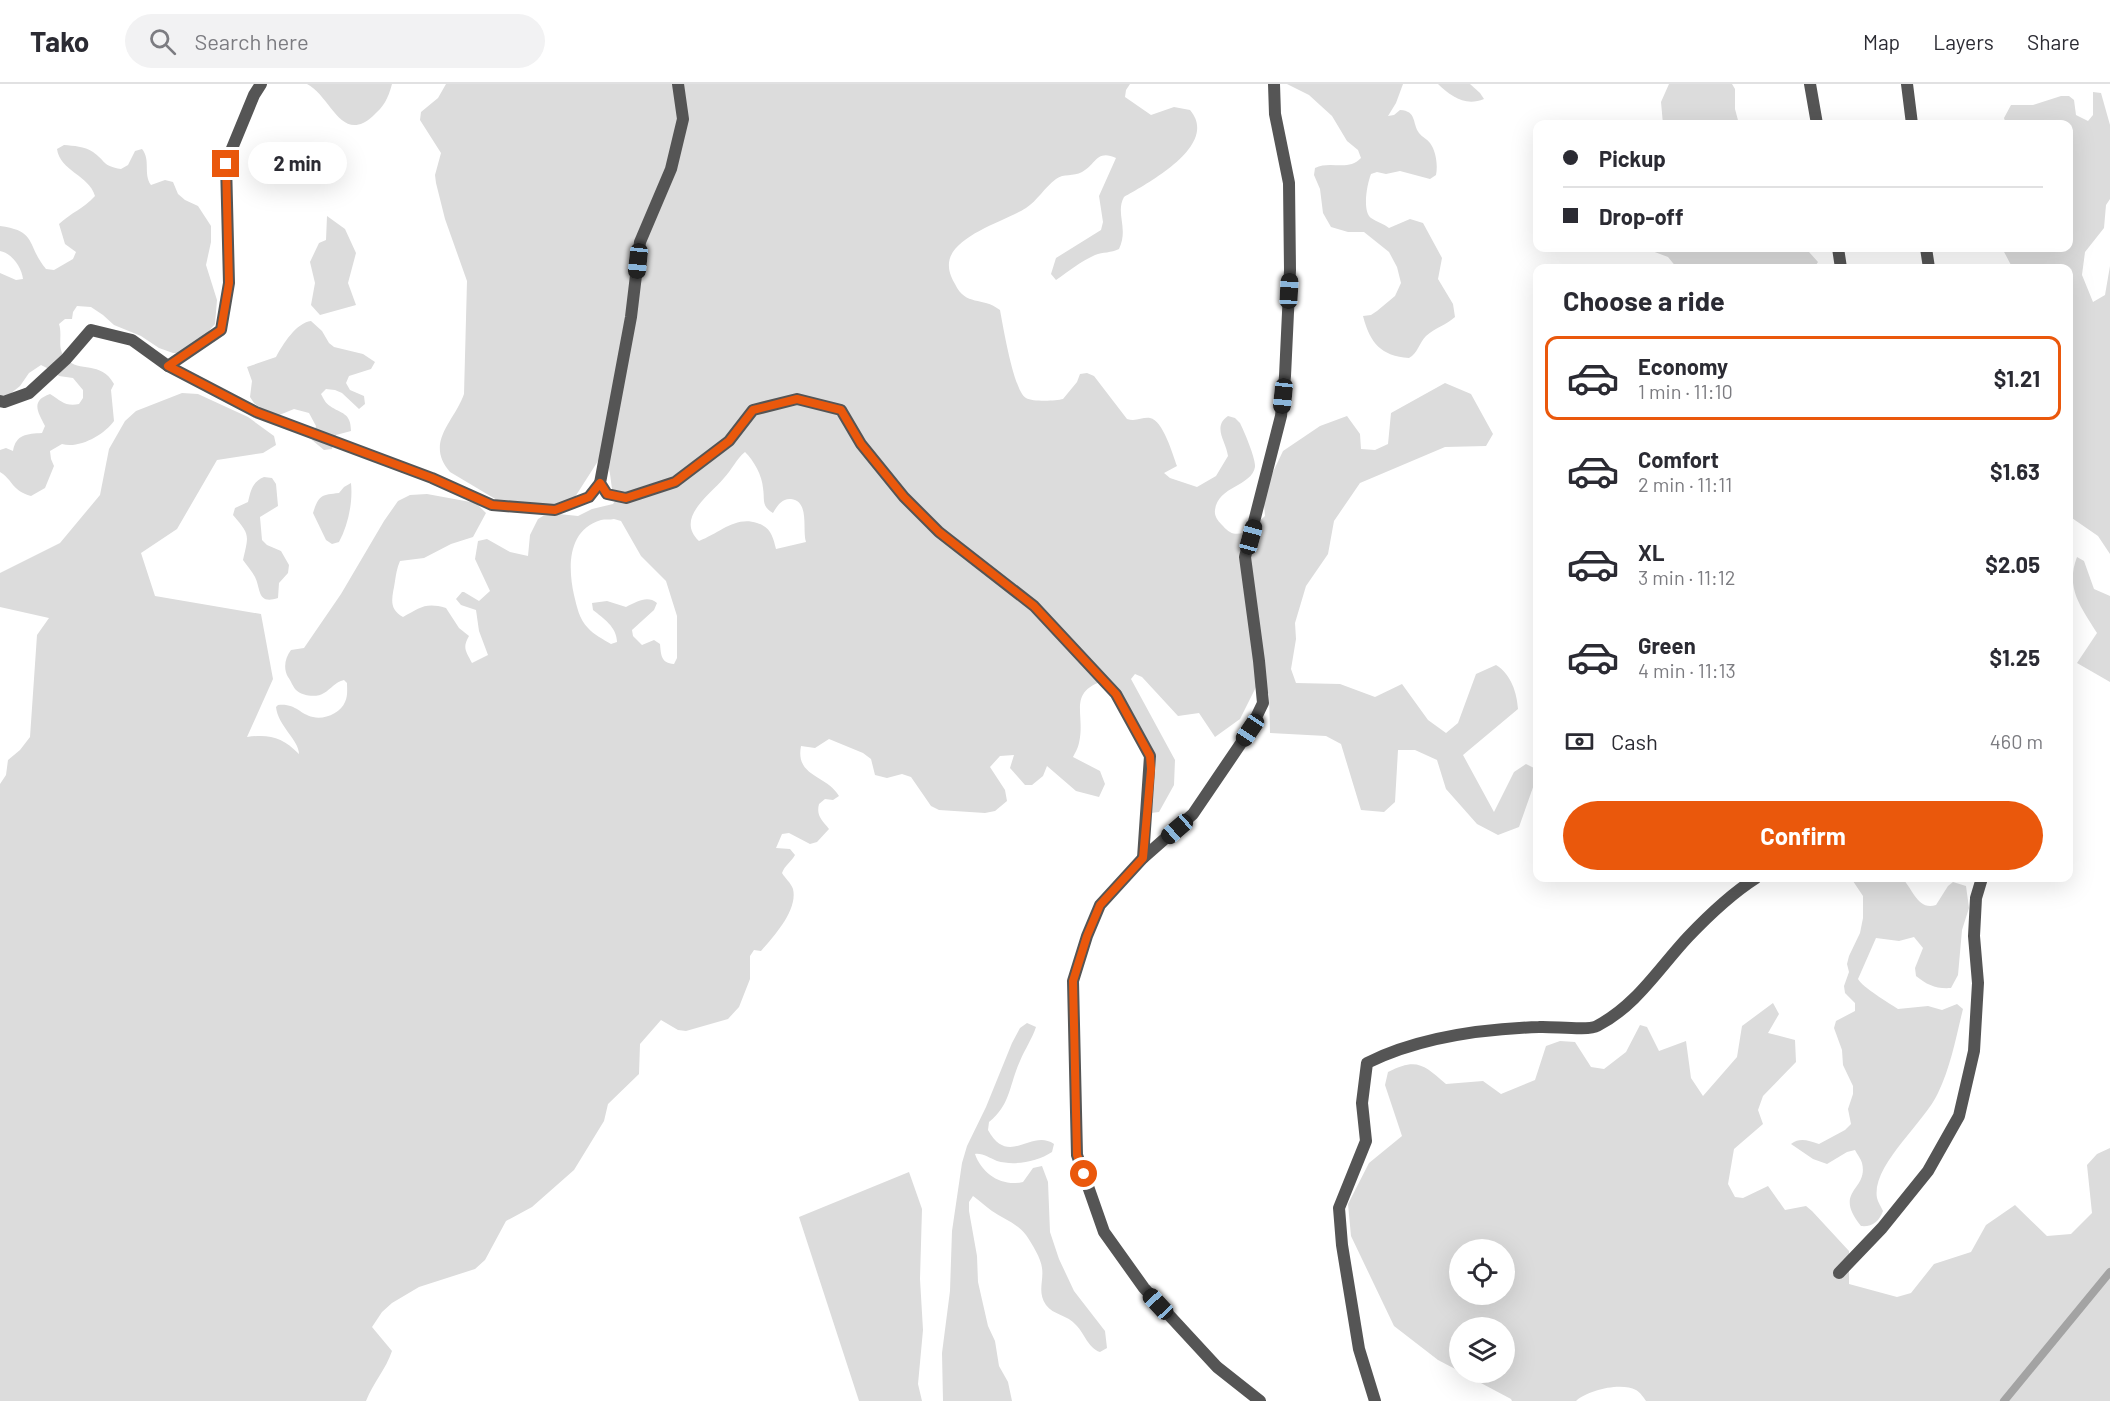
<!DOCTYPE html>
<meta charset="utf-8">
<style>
body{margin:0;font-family:Barlow,sans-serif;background:#f2f2f3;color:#2b2b33;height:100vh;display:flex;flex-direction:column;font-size:22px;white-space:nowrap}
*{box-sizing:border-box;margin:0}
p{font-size:20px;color:#7c7c81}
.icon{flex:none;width:33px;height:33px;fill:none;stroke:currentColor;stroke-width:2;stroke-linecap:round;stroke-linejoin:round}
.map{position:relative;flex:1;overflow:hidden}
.details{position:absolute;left:1533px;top:180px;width:540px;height:618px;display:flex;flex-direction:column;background:#fff;border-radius:12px;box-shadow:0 6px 24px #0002}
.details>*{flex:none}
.hud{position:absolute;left:1533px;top:36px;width:540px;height:132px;border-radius:12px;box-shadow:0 6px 24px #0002;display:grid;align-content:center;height:132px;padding:0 30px;background:#fff}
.fabs{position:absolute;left:1449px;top:1155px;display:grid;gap:12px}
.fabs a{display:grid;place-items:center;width:66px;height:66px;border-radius:50%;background:#fff;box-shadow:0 6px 24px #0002;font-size:30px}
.end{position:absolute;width:27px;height:27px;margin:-14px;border:8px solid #ea580c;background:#fff;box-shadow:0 0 0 3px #fff}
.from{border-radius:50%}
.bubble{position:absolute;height:42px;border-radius:21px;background:#fff;box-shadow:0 6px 24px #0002;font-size:20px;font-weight:700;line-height:42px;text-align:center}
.car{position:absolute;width:18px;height:36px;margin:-18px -9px;border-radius:8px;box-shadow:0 0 4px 2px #0007;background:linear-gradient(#222 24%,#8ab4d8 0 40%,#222 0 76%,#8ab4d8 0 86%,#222 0)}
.hud b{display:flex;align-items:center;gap:21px;height:57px;font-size:22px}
.hud b+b{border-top:2px solid #e1e1e2}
.hud i{width:15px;height:15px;background:#2b2b33}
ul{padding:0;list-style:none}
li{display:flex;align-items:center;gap:18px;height:84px;margin:0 12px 9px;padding:0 18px;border:3px solid transparent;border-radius:12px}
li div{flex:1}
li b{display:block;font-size:22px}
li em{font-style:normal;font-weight:700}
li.on{border-color:#ea580c}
li>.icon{width:54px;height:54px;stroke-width:1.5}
h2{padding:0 30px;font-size:27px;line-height:72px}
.pay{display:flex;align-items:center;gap:15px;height:66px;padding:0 30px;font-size:22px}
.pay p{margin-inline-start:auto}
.button{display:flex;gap:12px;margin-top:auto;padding:12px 30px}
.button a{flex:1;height:69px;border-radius:36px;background:#ea580c;color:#fff;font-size:24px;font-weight:700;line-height:69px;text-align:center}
header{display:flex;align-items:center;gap:36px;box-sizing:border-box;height:84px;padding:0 30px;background:#fff;border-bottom:2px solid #e1e1e2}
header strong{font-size:28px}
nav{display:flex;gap:33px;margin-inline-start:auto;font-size:21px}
.search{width:420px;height:54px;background:#f2f2f3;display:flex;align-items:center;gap:15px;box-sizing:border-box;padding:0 21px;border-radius:33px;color:#7c7c81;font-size:22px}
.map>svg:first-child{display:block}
.green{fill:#dcdcdc;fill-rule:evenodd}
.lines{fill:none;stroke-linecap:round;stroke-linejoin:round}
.stream{stroke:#a3a3a3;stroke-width:8}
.street{stroke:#555;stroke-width:12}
.route{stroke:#ea580c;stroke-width:8}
</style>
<header>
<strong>Tako</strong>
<div class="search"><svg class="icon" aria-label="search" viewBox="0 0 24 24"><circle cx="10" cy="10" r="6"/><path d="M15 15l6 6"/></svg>Search here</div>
<nav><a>Map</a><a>Layers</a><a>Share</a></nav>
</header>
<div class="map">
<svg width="2110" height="1317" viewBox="0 0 2110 1317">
<rect width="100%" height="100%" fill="#fff"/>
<g class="green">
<path d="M 307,0 L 392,0 C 388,15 384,22 373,32 C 341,61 331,12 307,0 Z"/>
<path d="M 446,0 L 1130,0 L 1126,6 L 1125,13 L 1151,31 L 1174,23 L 1190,26 C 1220,61 1148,99 1124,113 C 1115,129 1129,144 1119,165 C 1111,169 1103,168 1095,171 C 1080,178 1069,187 1056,196 L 1051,190 L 1056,174 L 1101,146 L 1103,138 L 1099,112 L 1116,74 C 1096,65 1096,81 1082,88 C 1073,93 1064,89 1056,95 C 1045,103 1037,117 1026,124 C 1006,137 946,153 949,183 C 949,188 952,195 955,200 C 966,223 982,212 1000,226 C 1003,242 1014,308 1026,314 C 1033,318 1056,317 1063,315 L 1077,298 L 1080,290 L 1087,289 L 1094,292 L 1127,335 C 1136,338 1142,333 1150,334 C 1163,336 1173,371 1177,382 L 1164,389 L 1170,394 L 1197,403 L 1216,392 L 1228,372 C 1226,357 1212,343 1228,332 L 1235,334 L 1240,339 C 1244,347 1256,375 1255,383 C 1252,402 1218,402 1215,426 C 1214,433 1219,438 1223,442 C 1238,460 1252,443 1265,432 L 1263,409 L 1283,367 L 1320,342 L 1347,332 L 1360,350 L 1361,365 L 1375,366 L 1388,360 L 1391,329 L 1445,299 L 1471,310 L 1493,350 L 1486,362 L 1445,363 L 1360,399 L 1334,437 L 1328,470 L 1306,502 L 1295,539 L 1296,555 L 1291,585 L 1296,599 L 1340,600 L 1375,613 L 1402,600 L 1428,636 L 1446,649 L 1458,639 L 1476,590 L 1496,581 C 1511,590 1517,609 1518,625 L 1463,671 L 1494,728 L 1514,688 L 1526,680 L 1534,684 L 1537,692 L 1519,743 L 1498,751 L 1477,740 L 1446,705 L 1437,676 L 1415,666 L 1398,666 L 1395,718 L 1384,728 L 1361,726 L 1341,660 L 1326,652 L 1270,649 L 1269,610 L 1258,599 L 1240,635 L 1215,653 L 1199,629 L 1178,632 L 1142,593 L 1135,590 L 1131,595 L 1175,676 L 1174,701 L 1159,728 L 1151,729 L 1152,692 L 1134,643 L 1106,596 C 1066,608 1086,629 1079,659 C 1078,664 1075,669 1073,673 L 1100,687 L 1105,700 L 1099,713 L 1076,707 L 1047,682 L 1043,692 L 1032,701 L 1025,701 L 1010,684 L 1014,671 L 1000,672 L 990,683 L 1005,706 L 1007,717 L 995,727 L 985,729 L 939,726 L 931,722 L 911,693 L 902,690 L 887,694 L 875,691 L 871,675 L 863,669 L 829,655 L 815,664 L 801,662 C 795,693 827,691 839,712 L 833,716 L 825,715 L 819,720 C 816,732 822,736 829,745 L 817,758 L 810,760 L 789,749 L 782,750 L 776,764 L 790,765 L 795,771 C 791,778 785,781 782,789 C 785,794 791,799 793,805 C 798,826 774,852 761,867 L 754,866 L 750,872 L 750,895 L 739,923 L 728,935 L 686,947 L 678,946 L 661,936 L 640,960 L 639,990 L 608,1020 L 604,1037 L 574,1086 L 532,1123 L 506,1137 L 485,1176 L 475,1185 L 419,1203 L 392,1219 L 382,1228 L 372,1243 L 392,1267 C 386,1285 373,1299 366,1317 L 0,1317 L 0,700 L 6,691 L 8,676 L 20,666 L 30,653 L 37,551 L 49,534 L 0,523 L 0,489 L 60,459 L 100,411 L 109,365 L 125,337 L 136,327 L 182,309 L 198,310 L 248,333 L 274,352 L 276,361 L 263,369 L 217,376 L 177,445 L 141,469 L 155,512 L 261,530 L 273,595 L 247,653 C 270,650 282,653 299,670 C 299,656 278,642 276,623 L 278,621 C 296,619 299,630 313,633 C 324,636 341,629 345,618 C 348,612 347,605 347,599 L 344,596 C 335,598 331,605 324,609 C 317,614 302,612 296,606 C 293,603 291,597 288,593 C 283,584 285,574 291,566 L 304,564 L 341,510 L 384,437 L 398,417 L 410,411 L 427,410 L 476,419 L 486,429 L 473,453 L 451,460 L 424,474 L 400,477 C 397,484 396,490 395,497 C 393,512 387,524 403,533 C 420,524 425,518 446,524 L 459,544 L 469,552 C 462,564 466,567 472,579 L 488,571 L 479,547 L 476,526 L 461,521 L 456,515 L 462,508 L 464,508 L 479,517 L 490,507 L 475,475 L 478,457 L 487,455 L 510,468 L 528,472 L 530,451 L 538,435 L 543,432 L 559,430 L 578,432 L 592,425 L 613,420 L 615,417 C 610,403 612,389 606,376 L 598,377 L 575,413 L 560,420 L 530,423 L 497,416 L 450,388 C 424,358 455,337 464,310 L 467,197 L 445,135 L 436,99 L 435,91 L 441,69 L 420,36 L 421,28 L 438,14 ZM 745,368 C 754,377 762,391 763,404 C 765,416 761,422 773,429 C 777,422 782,414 791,415 C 810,417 802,446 806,458 L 776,465 C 773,453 771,443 757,439 C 735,432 720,449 699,457 C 675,434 709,412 724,394 C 732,386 736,375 745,368 ZM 614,435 L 621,437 L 641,472 L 666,497 L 677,532 L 677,574 L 674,580 C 661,579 661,571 660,560 L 654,556 L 642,561 L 633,552 L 632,546 L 654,526 L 657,519 C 647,511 637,518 626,523 L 607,517 L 592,519 L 593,526 C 603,534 617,543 617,558 L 611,560 C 603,555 594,551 588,544 C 579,535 577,523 574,511 C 568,484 567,446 601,436 C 605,435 610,436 614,435 Z"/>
<path d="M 1287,0 L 1403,0 L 1396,19 L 1388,32 L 1394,31 L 1400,26 C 1417,27 1412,39 1419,49 C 1422,53 1427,55 1430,59 C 1436,67 1438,81 1436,91 L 1430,95 L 1400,87 L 1386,90 L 1377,88 L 1371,90 C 1367,100 1362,127 1371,134 C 1377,138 1384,140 1389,144 L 1410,135 L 1423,139 L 1442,174 L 1438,195 L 1453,220 L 1455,233 C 1446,241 1435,244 1426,252 C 1419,259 1418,269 1409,274 C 1381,272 1370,259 1363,232 L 1371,231 L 1377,227 L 1395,212 L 1401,199 L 1397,183 L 1389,168 L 1364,148 L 1348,148 L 1331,143 L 1323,129 L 1320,105 L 1314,91 L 1315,84 C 1331,76 1348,88 1361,74 L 1358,66 L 1347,57 L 1332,32 L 1309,11 Z"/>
<path d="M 1438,0 L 1470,0 L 1480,9 L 1484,15 C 1465,23 1451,12 1438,0 Z"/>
<polygon points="1669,0 1732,0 1735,5 1735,25 1739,40 1663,40 1661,18"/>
<polygon points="2093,8 2101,9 2110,41 2110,115 2106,121 2104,144 2085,168 2082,191 2093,218 2105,211 2110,182 2110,470 2098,452 2069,432 2068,184 2010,184 2011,181 2002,164 2068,164 2068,40 2006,40 2004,34 2011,21 2033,21 2061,12 2069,12 2074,16 2076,31 2088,37 2093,31"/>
<path d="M 64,61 C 74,62 84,62 93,68 C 106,77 102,82 121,85 L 128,81 L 135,67 L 142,65 C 151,76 143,90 151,101 L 165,96 L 173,98 L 178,110 L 185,116 L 198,122 L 211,142 L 211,158 L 206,181 L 217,216 L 215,240 L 199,258 L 180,269 L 173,269 L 159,264 L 141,252 L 114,241 L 103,231 L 91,223 L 77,222 L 73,228 L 72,235 L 65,235 L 59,240 C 63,252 56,264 66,275 C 79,289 101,276 114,300 L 111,306 L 114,337 C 104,351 79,365 62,360 L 50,367 L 51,375 L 54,382 L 45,404 L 31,412 C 12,407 13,396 0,388 L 0,366 L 6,364 L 13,367 C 16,350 27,350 42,349 L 45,342 C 38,328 30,317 50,310 C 61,317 66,323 79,320 L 83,314 L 83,306 L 73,294 L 59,292 L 55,288 L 41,281 L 29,289 L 20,302 L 0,318 L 0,189 L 16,196 L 23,195 C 22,184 12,169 0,167 L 0,142 C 38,147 26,161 46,185 L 54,186 L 73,175 L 76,168 L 65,160 L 59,140 C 72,128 83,125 95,112 C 89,91 60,87 57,65 Z"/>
<polygon points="327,132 345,145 356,169 348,199 356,221 320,231 311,221 315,199 310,178 319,159 326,156"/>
<polygon points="1644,164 1797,164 1809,168 1818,178 1814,184 1677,184 1668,173"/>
<path d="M 311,237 L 322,247 L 329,259 L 334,263 L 363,270 L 375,278 L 371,285 L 349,292 L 346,299 L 350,306 L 364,312 L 365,320 L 359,325 L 342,309 L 335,306 L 326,305 L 321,310 C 323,314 326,320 330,322 C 341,330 351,328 351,347 L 336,351 L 332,365 L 324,366 L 312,356 L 316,342 L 309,329 L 294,325 L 272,334 L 254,319 L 250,313 L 252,297 L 247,283 L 276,273 C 283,260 296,239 311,237 Z"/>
<path d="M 264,393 L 272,394 L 276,400 L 278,422 L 260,433 L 262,456 L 267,461 L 281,467 L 289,481 L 288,489 L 279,499 L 278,514 C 257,521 261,505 255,493 C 252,487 247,482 243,476 C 249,450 250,451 233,431 L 235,424 L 248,418 C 251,406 252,398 264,393 Z"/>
<path d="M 351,399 C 353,419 348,441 339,458 L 332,460 L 326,456 L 313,429 C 319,411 321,411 339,409 L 344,403 Z"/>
<path d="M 2077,473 L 2084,477 L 2094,505 L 2110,512 L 2110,598 L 2077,579 L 2097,549 C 2081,523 2065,504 2077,473 Z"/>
<path d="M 1851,794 L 1902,794 C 1913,805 1918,827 1936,821 L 1948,802 L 1953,798 L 1966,802 L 1969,824 L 1962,846 L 1958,891 L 1951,904 C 1936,905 1927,901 1916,892 L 1915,884 L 1923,864 L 1914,853 L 1899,857 L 1876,854 L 1858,895 C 1862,903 1889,919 1898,925 L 1928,922 L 1942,926 L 1957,920 L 1963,925 C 1956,953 1951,982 1938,1009 C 1925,1038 1871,1082 1877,1114 C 1878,1118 1881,1123 1883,1127 C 1879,1138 1872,1143 1861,1142 C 1832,1106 1869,1107 1862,1079 C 1861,1075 1857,1070 1855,1066 L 1847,1068 L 1827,1080 L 1813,1075 L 1791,1060 C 1801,1053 1808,1057 1819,1060 L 1845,1046 L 1851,1040 L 1848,1025 L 1853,1010 L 1853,1002 L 1843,981 L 1842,966 L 1834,944 L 1836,937 L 1855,927 L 1855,919 L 1845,909 L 1844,902 L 1849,888 L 1847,880 L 1849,872 L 1860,849 L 1863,834 L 1863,812 Z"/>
<path d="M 1773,919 L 1779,930 L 1768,949 L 1795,956 L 1796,978 L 1763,1012 L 1758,1026 L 1763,1040 L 1734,1065 L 1728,1100 L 1735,1113 L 1743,1114 L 1768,1102 L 1785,1126 L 1806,1122 L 1812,1127 L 1849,1167 L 1849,1200 L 1897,1213 L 1911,1209 L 1934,1180 L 1971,1168 L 1986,1141 L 2015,1121 L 2047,1152 L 2071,1150 L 2092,1129 L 2087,1081 L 2097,1070 L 2110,1064 L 2110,1317 L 1646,1317 C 1644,1314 1640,1308 1636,1306 C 1621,1298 1588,1306 1576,1317 L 1512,1317 L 1511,1315 L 1462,1289 L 1504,1288 L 1504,1244 L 1460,1244 L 1459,1287 L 1438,1276 L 1394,1242 L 1351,1152 L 1348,1120 L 1369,1079 L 1402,1052 L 1385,1001 L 1388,988 C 1417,973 1424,981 1446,1000 L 1483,997 L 1501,1010 L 1535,996 L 1546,962 L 1560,957 L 1575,958 L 1591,983 L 1604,985 L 1626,968 L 1640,941 L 1647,943 L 1659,967 L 1686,957 L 1691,994 L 1703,1012 L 1737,973 L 1742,942 ZM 1460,1166 L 1504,1166 L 1504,1210 L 1460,1210 Z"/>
<path d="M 1027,939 L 1036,943 C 1032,955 1025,965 1020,977 C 1009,1001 1011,1020 989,1038 L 988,1046 C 1009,1084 1031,1044 1054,1060 L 1052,1068 C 1037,1078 1014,1082 997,1077 C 989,1074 983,1069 975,1070 C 982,1090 1002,1103 1023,1098 L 1033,1084 L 1042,1082 L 1048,1098 L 1050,1148 L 1059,1175 L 1074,1207 L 1105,1247 L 1107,1264 L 1100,1268 C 1088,1264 1085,1250 1076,1241 C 1068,1231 1053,1231 1046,1221 C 1037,1208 1044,1197 1042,1184 C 1041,1174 1032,1160 1026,1151 C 1017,1139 1003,1135 992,1127 C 985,1122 980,1117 973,1112 L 969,1118 L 969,1127 L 977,1172 L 978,1198 L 988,1242 L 995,1257 L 999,1282 L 1008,1298 L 1012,1317 L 943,1317 L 942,1269 L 950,1207 L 952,1147 L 962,1079 L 967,1062 L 986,1023 L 1012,959 L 1020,944 Z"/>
<polygon points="909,1088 922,1125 920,1195 923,1246 918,1300 922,1317 859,1317 799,1133"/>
</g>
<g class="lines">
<polyline class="stream" points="2004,1317 2110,1188"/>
<g class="street">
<polyline points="678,0 683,35 671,85 640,158 631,233 600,399 607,410 626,414 675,398 729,357 753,326 797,315 841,326 861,360 904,413 939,448 1034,522 1116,610 1150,672 1143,774"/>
<polyline points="1810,0 1817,40"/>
<polyline points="1907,0 1912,40"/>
<polyline points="1838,164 1841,184"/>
<polyline points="1926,164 1929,184"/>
<polyline points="168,282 221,246 229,199 226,79 254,11 261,0"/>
<polyline points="0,317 4,318 29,309 66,275 91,246 132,256 168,282 256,328 432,394 492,421 555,426 589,413 600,399"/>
<polyline points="1839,1189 1882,1144 1928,1087 1959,1032 1974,967 1978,899 1974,852 1976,814 1982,794"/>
<polyline points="1260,1317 1217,1283 1144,1204 1104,1148 1077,1071 1073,897 1087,852 1100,821 1143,774 1193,730 1250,646 1263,619 1259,577 1245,473 1281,332 1285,292 1290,186 1289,99 1275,30 1274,0"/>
<path d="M 1375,1317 L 1359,1265 L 1342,1161 L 1339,1124 L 1366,1057 L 1362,1019 L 1367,979 C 1419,953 1480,945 1539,943 C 1551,942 1589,947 1597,942 C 1636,922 1659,884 1688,853 C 1708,832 1731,810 1756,794"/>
</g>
</g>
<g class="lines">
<polyline class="route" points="226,80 229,199 221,246 168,282 256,328 432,394 492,421 555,426 589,413 600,399 607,410 626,414 675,398 729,357 753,326 797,315 841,326 861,360 904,413 939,448 1034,522 1116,610 1150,672 1151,685 1143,774 1100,821 1087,852 1073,897 1077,1071 1084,1090"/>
</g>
</svg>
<div class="fabs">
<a><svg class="icon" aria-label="locate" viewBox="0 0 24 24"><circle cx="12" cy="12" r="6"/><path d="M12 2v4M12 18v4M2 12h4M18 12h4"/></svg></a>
<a><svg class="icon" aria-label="layers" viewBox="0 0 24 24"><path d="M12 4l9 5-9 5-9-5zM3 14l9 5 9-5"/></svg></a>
</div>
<i class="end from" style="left:1084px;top:1090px"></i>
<i class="end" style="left:226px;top:80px"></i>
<div class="bubble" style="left:248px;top:58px;width:99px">2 min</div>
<i class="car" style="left:638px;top:177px;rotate:186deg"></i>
<i class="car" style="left:1289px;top:207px;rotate:3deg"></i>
<i class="car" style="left:1283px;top:312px;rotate:186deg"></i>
<i class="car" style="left:1251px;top:453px;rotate:15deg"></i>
<i class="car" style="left:1250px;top:646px;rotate:214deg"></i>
<i class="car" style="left:1177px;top:745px;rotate:229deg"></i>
<i class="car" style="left:1158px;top:1220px;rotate:317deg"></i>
<div class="hud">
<b><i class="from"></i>Pickup</b>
<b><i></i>Drop-off</b>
</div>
<section class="details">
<h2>Choose a ride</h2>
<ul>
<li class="on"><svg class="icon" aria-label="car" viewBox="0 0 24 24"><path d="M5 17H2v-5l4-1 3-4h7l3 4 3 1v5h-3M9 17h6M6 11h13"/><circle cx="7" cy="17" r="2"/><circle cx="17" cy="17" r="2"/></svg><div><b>Economy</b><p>1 min · 11:10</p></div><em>$1.21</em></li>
<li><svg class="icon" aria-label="car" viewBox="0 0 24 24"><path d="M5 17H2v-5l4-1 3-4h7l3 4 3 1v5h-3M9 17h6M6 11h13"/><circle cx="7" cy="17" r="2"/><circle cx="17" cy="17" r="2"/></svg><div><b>Comfort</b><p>2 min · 11:11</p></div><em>$1.63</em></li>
<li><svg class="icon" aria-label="car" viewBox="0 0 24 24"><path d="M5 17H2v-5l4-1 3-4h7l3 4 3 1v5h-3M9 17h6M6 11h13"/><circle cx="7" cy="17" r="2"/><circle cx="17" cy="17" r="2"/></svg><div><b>XL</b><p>3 min · 11:12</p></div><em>$2.05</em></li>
<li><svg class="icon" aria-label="car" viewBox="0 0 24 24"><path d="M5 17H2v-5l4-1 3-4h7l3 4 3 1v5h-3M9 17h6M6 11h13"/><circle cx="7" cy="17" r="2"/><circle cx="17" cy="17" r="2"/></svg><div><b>Green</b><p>4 min · 11:13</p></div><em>$1.25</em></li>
</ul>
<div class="pay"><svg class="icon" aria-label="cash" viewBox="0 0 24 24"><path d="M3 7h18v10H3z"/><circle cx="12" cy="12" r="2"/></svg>Cash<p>460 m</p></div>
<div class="button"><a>Confirm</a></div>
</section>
</div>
